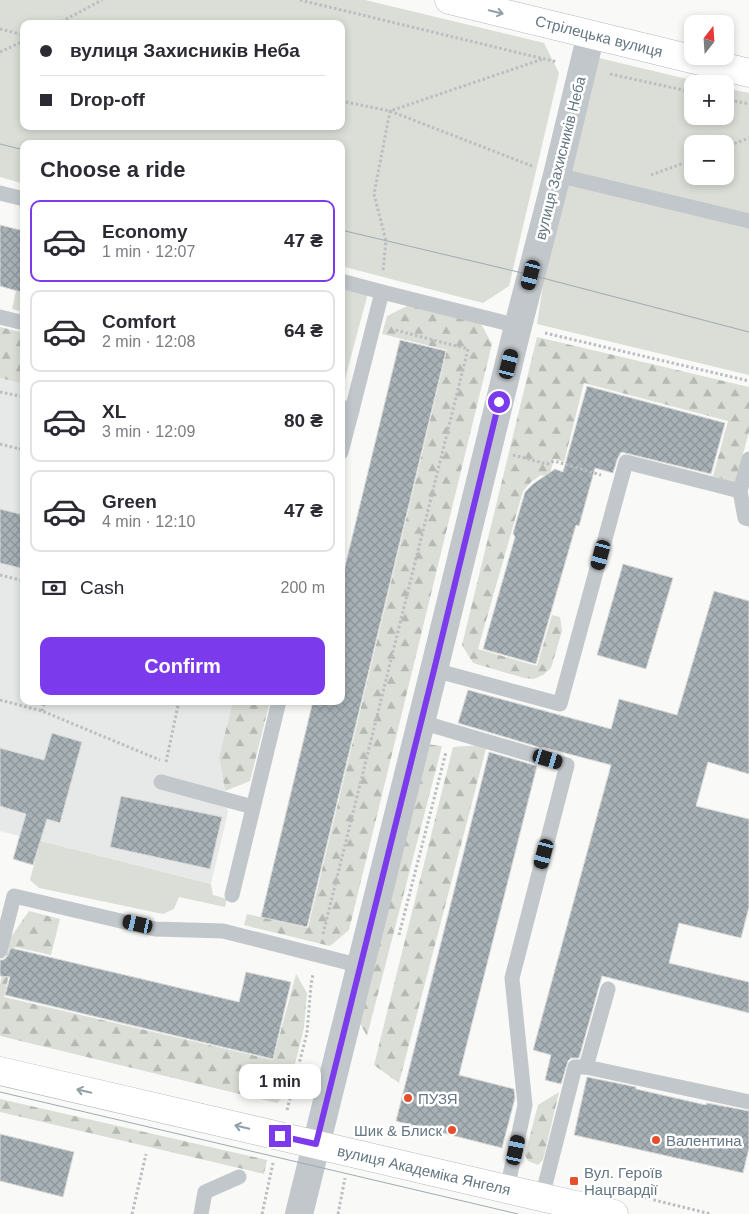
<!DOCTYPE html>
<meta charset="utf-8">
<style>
body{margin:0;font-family:Helvetica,sans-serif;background:#f2f2f3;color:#2b2b33;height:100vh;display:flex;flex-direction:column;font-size:19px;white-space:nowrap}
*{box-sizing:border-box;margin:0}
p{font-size:16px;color:#7c7c81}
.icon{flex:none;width:28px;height:28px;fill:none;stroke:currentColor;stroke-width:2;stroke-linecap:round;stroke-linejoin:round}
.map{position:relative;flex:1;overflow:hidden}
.panel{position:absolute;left:20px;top:140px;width:325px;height:565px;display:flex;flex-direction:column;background:#fff;border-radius:10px;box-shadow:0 2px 8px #0003}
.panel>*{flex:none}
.banner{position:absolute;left:20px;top:20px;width:325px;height:110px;border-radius:10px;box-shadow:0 2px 8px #0003;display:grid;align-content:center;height:110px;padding:0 20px;background:#fff}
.needle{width:32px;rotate:17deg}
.tools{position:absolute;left:684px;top:15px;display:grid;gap:10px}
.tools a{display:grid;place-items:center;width:50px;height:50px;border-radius:10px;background:#fff;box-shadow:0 2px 8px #0003;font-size:25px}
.end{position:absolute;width:22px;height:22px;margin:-11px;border:6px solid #7c3aed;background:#fff;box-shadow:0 0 0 2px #fff}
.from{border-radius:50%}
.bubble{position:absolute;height:35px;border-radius:10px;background:#fff;box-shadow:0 2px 8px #0003;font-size:16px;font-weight:600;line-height:35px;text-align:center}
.car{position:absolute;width:15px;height:30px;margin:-15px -8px;border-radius:6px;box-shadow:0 0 4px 1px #0007;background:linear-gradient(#222 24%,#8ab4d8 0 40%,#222 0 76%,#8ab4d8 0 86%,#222 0)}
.banner b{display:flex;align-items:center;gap:18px;height:48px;font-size:19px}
.banner b+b{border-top:1px solid #e1e1e2}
.banner i{width:12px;height:12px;background:#2b2b33}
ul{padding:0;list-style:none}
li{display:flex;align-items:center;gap:15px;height:82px;margin:0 10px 8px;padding:0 10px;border:2px solid #e1e1e2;border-radius:10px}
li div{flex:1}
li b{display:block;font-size:19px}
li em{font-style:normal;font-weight:600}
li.selected{border-color:#7c3aed}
li>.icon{width:45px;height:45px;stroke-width:1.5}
h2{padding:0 20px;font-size:22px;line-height:60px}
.pay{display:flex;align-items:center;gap:12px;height:55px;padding:0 20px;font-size:19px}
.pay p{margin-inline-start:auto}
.cta{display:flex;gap:10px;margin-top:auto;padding:10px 20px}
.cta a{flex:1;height:58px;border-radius:10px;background:#7c3aed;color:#fff;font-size:20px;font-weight:600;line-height:58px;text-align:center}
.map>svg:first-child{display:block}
.built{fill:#e7e9e8}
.green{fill:#daded6;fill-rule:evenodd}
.forest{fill:url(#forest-firs)}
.building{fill:url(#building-cross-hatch);stroke:#dbdbd9}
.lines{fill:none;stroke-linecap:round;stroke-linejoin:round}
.secondary-casing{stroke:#b2b9be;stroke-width:29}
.path{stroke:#babec1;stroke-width:3;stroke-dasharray:2.5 2.5;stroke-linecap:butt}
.service{stroke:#c2c7cb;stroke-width:15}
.minor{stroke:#c2c7cb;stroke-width:28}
.secondary{stroke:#fff;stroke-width:28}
.tram{stroke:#a1aaaf;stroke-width:1}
.oneway{stroke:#92a0a8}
.route{stroke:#7c3aed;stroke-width:6}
.poi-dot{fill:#e44f2d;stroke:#fff;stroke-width:2}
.labels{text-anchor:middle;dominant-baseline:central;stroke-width:5;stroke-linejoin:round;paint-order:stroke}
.street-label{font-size:15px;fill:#647782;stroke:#fff}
.poi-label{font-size:15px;fill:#647782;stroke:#fff;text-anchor:start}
</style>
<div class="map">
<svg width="749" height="1214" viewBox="0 0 749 1214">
<defs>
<pattern id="forest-firs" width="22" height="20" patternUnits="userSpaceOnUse" patternTransform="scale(1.25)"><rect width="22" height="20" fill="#daded6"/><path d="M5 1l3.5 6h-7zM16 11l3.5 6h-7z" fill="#b4b9b3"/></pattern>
<pattern id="building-cross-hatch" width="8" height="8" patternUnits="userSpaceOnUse" patternTransform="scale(1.25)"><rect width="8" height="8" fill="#a7b1b6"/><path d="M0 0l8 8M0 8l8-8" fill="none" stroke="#8c9599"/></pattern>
</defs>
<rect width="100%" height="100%" fill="#f9f9f7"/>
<polygon class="built" points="0,378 24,384 24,701 233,701 219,757 228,812 211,884 0,831"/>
<g class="green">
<path d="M 0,0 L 365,0 L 544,43 L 559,73 L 509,286 L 483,303 L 341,266 L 341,144 L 24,144 L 24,184 L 0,177 ZM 24,24 L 341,24 L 341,126 L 24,126 Z"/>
<path d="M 599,58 L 708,84 L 692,84 L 692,116 L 725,116 L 725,88 L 749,93 L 749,375 L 537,324 L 545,272 ZM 692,144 L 725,144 L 725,176 L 692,176 Z"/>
<polygon points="341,286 368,293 345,379 341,380"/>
<polygon points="16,291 24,293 24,312 12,309"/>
<polygon points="40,841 211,884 213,895 227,899 225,907 179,897 174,909 163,914 39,888 30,880"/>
</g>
<g class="forest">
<polygon points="413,303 479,320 492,344 349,930 330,946 244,925 247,914 308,928 447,350 382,334 387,316"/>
<polygon points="0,327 24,333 24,384 0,378"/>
<polygon points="537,337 749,387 749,432 735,483 713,476 728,421 584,383 564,462 554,459 549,477 541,475 531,482 523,491 478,649 537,666 552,615 560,617 562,631 551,668 543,675 534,679 524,678 473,663 462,645"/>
<polygon points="233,701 270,701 250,781 225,791 219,757"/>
<polygon points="426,744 442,746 367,1036 357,1018"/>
<polygon points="487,745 399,1083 374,1065 453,747"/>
<polygon points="29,911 60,919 51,955 15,947 4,997 273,1060 296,974 307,993 304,1028 288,1092 277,1103 0,1036 0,984 11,937"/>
<polygon points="559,1092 543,1160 538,1165 528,1161 525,1155 538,1105"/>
<polygon points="0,1099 267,1160 264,1174 0,1112"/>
</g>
<g class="building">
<polygon points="0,225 24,231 24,293 0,286"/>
<polygon points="400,340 446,351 307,927 261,917 313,701 341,701 341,583"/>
<polygon points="587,386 725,423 711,474 621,452 617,460 613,473 595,468 579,526 576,525 536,664 483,649 515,537 513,533 525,492 533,484 555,469 563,472"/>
<polygon points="0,509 24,515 24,569 0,563"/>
<polygon points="623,564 673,578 646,669 597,655"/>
<polygon points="714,591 749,601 749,774 708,762 696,806 749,819 749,907 741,938 679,923 669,963 749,982 749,1013 602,976 579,1058 571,1058 568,1061 561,1084 545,1080 551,1055 533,1050 611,765 542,747 542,748 458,723 468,690 611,729 619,699 677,715"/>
<polygon points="52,733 82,742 60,823 47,819 33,865 13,859 26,814 0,806 0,748 44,760"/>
<polygon points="489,752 537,766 459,1075 514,1089 515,1098 502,1148 396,1121"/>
<polygon points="121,796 222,817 210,869 110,847"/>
<polygon points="11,948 239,1002 246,972 291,982 273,1059 5,995 10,977 0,976 0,960 3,960 7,957"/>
<polygon points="587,1077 636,1087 636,1089 706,1105 707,1103 749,1111 749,1148 743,1173 574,1135"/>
<polygon points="0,1134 74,1152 63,1197 0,1181"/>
</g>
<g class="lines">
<g class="secondary-casing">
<g id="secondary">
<polyline points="449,0 749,73"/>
<polyline points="0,1071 614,1214"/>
</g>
</g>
<g class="path">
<polyline points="300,0 557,62"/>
<polyline points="57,24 102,0"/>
<polyline points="0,29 24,35"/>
<polyline points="0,52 24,41"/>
<polyline points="610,74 692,92"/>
<polyline points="725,99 749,104"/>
<polyline points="341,101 390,111 532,166"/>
<polyline points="725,147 749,138"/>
<polyline points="651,175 692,160"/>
<polyline points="383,270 386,241 374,194 390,111 543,59"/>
<polyline points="545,333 749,381"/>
<polyline points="0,392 24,397"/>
<polyline points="24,433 20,449 24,452"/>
<polyline points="0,444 20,449"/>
<polyline points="513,455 547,464 554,461 601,475"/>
<polyline points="0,575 24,581"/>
<polyline points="0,700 42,711 160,760"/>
<polyline points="42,711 45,701"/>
<polyline points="166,762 179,701"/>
<polyline points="323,934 468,349 395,330"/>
<polyline points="399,935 446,752"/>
<polyline points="287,1110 307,1033 311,985 313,974"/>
<polyline points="634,1195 711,1214"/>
<polyline points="132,1214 146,1154"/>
<polyline points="262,1214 273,1163"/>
<polyline points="338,1214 345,1178"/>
</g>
<g class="service">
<polyline points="557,175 749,221"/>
<polyline points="0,193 24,199"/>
<polyline points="341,281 382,292"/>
<polyline points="0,317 24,323"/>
<polyline points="341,407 352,410 341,452"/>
<polyline points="352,410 382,292 518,326"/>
<polyline points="749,459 740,491 745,518 749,519"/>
<polyline points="434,670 560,704 626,462 740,491"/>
<polyline points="421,722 567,765 512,978 525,1105 507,1189"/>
<polyline points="161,782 253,807"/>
<polyline points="232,895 279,701"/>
<polyline points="0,951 14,896 155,929 223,931 361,966"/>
<polyline points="586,1067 608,989"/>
<polyline points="542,1197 575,1067 586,1067 749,1102"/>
<polyline points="201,1214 205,1192 239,1177"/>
</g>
<polyline class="minor" points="299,1214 434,670 518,326 557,175 591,34"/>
<use href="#secondary" class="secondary"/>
<g class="tram">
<polyline points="0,144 24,150"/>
<polyline points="341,230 531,275 749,332"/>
<polyline points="0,1092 518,1214"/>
</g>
</g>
<defs><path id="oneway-shaft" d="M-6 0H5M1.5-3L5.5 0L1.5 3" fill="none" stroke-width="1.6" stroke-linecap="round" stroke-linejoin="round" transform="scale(1.25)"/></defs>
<g class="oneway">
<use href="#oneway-shaft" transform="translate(496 12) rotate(14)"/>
<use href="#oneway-shaft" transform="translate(84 1091) rotate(-167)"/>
<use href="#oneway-shaft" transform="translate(242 1127) rotate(-167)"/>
</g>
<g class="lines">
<polyline class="route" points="280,1136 316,1144 434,670 499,402"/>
</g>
<g class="poi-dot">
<circle cx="408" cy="1098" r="5"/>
<circle cx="452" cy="1130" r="5"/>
<circle cx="656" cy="1140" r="5"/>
<rect x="569" y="1176" width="10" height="10" rx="2.5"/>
</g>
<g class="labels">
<g class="street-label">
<text transform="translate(599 36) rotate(14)">Стрілецька вулиця</text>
<text transform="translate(560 158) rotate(-76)">вулиця Захисників Неба</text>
<text transform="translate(424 1170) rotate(13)">вулиця Академіка Янгеля</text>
</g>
<g class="poi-label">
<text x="418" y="1098">ПУЗЯ</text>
<text x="442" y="1130" text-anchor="end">Шик &amp; Блиск</text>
<text x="666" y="1140">Валентина</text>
<text x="584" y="1172">Вул. Героїв<tspan x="584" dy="17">Нацгвардії</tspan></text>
</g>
</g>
</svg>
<div class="tools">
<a><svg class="needle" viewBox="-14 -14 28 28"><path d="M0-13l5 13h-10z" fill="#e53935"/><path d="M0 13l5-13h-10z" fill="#7c7c81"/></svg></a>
<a>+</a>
<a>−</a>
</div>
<i class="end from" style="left:499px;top:402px"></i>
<i class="end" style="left:280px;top:1136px"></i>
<div class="bubble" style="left:239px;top:1064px;width:82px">1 min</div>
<i class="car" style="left:531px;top:275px;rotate:194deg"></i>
<i class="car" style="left:509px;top:364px;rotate:14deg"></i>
<i class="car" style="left:601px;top:555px;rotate:195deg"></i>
<i class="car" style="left:548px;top:759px;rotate:107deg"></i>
<i class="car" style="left:544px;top:854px;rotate:195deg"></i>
<i class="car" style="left:138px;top:924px;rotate:283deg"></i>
<i class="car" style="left:516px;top:1150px;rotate:12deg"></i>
<div class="banner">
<b><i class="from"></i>вулиця Захисників Неба</b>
<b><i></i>Drop-off</b>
</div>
<section class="panel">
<h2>Choose a ride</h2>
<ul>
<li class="selected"><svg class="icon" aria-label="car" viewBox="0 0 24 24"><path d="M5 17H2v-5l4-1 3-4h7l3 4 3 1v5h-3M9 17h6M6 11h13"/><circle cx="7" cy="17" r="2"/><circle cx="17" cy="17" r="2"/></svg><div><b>Economy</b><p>1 min · 12:07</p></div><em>47 ₴</em></li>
<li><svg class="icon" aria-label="car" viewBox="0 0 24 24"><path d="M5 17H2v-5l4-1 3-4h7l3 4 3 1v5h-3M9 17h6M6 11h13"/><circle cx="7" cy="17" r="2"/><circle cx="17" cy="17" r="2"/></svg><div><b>Comfort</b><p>2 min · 12:08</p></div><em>64 ₴</em></li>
<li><svg class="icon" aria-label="car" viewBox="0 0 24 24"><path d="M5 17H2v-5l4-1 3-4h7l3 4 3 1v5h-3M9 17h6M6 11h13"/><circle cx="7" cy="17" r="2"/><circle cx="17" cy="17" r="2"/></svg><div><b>XL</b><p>3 min · 12:09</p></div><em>80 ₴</em></li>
<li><svg class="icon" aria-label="car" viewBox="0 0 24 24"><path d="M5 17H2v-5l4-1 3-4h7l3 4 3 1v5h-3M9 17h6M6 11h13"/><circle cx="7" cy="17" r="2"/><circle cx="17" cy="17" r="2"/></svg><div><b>Green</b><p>4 min · 12:10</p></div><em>47 ₴</em></li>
</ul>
<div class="pay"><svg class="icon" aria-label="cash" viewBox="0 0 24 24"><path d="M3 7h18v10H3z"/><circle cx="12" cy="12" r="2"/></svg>Cash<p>200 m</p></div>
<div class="cta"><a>Confirm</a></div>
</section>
</div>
